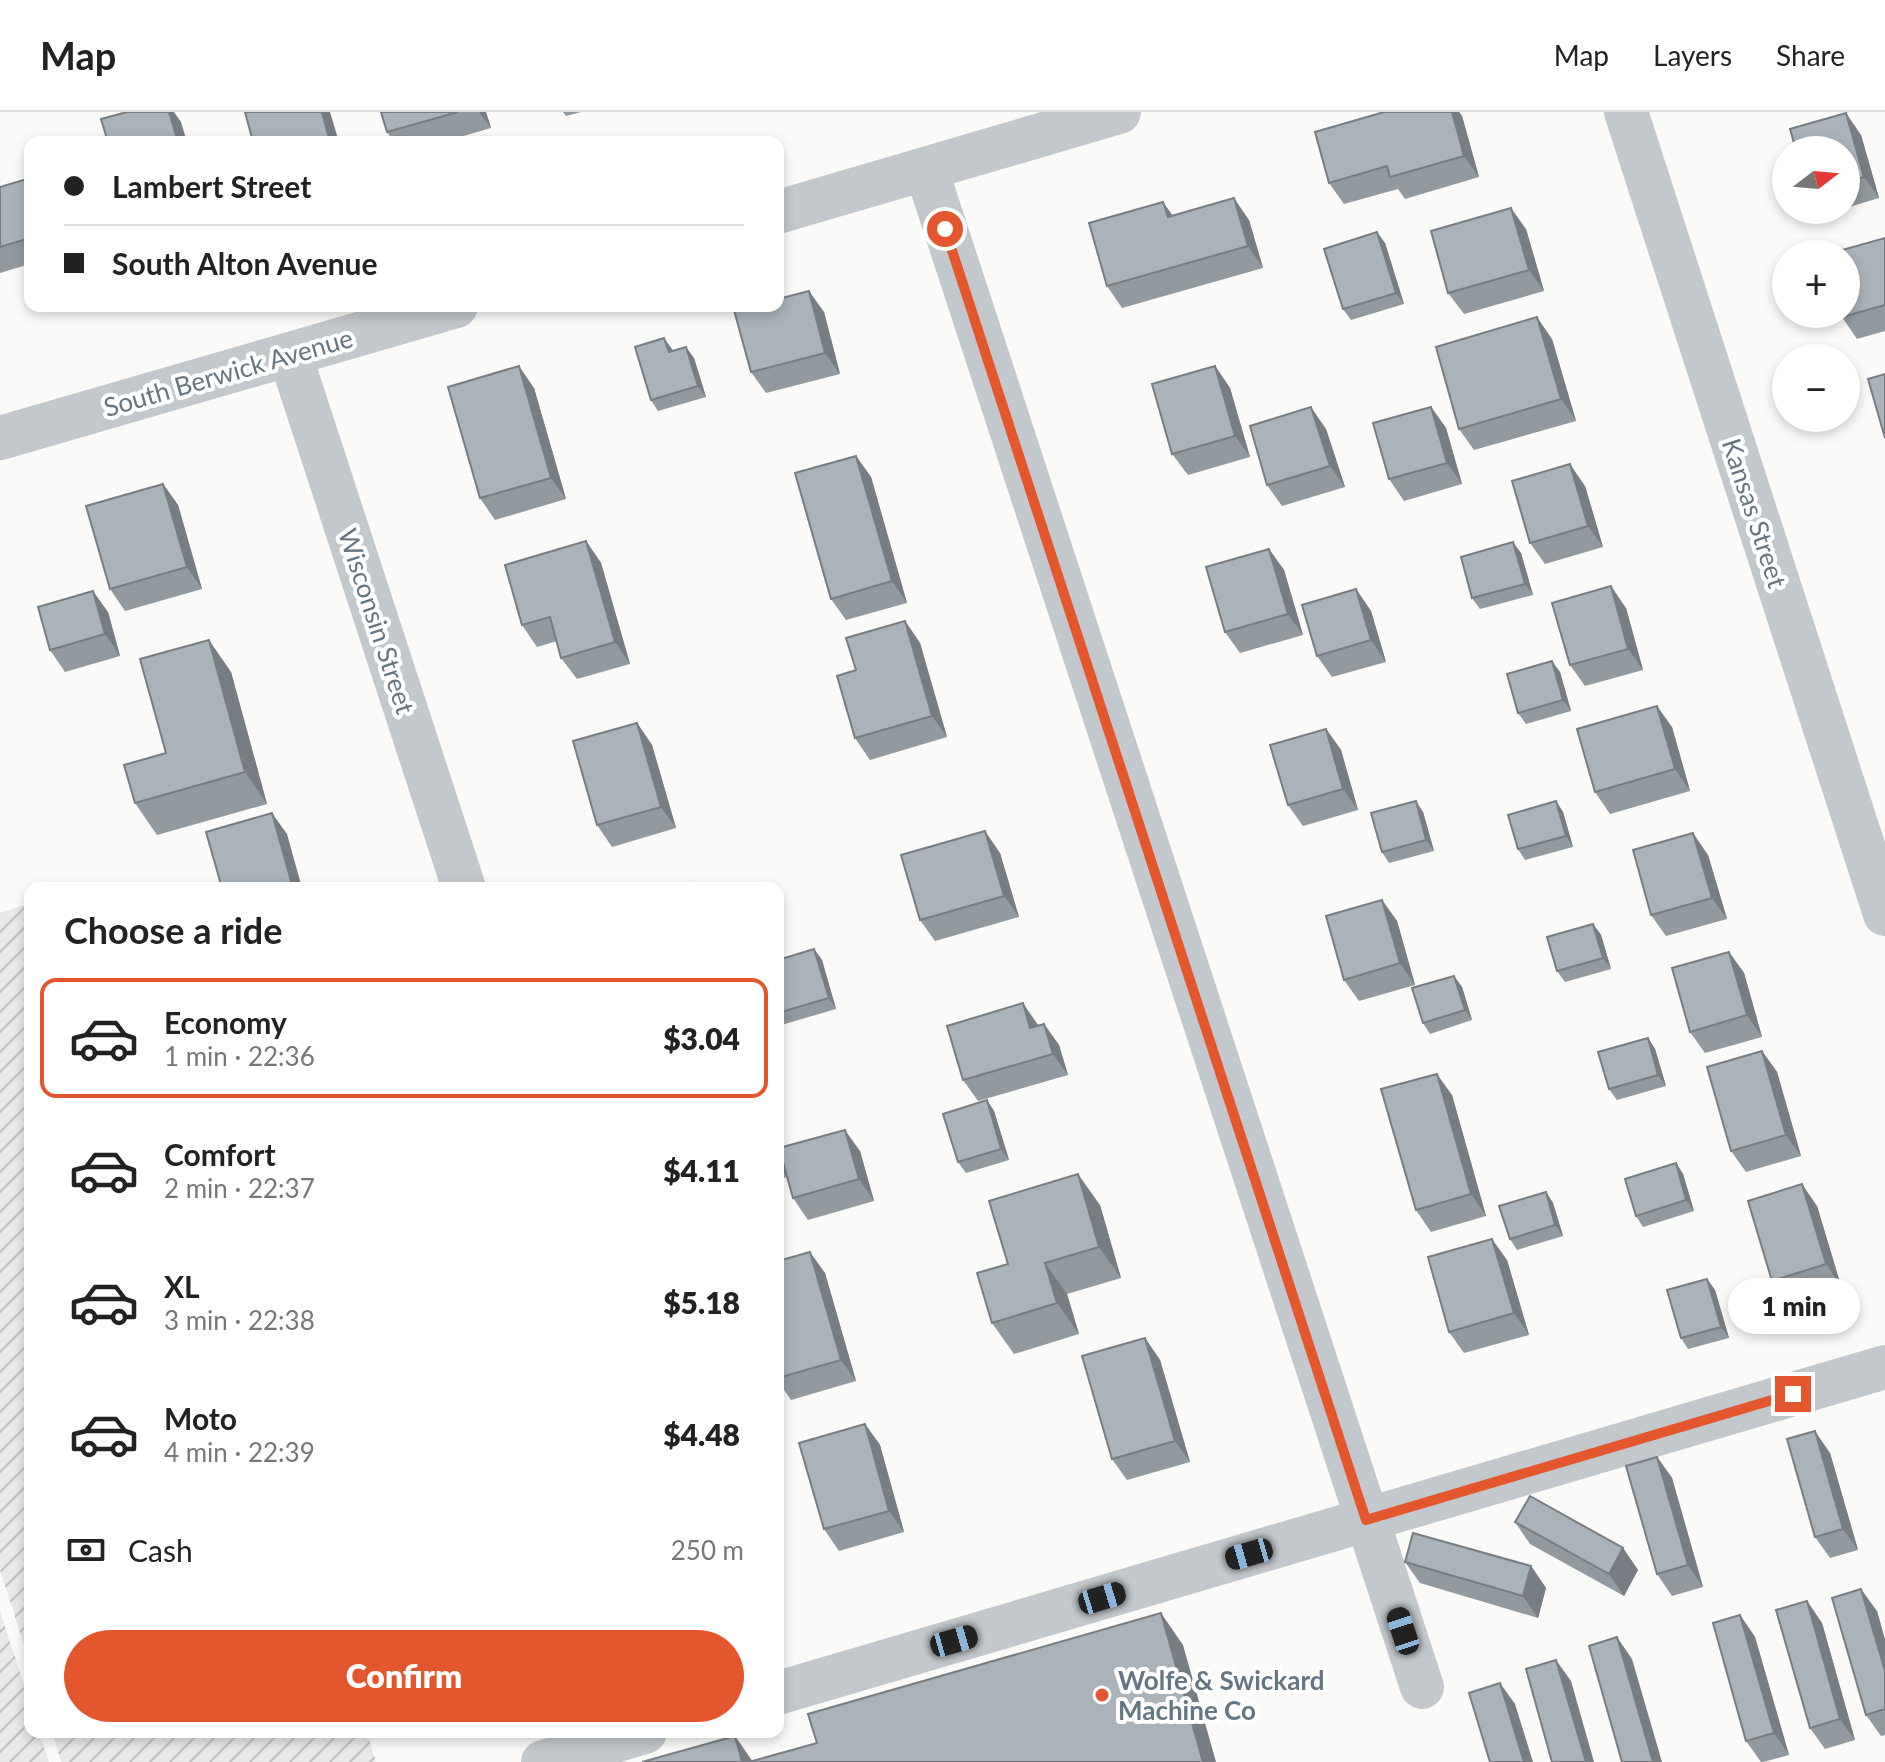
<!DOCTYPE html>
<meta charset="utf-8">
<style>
body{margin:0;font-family:Lato,sans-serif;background:#f2f2f2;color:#222;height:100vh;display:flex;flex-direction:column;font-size:30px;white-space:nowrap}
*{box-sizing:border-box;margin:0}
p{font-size:26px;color:#767676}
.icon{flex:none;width:44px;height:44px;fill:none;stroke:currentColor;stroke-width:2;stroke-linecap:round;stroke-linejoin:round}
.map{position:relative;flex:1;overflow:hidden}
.sheet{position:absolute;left:24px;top:770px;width:760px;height:856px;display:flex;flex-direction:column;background:#fff;border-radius:16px;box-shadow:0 4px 12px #0003}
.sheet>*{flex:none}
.banner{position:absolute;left:24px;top:24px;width:760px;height:176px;border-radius:16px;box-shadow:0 4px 12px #0003;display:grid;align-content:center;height:176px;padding:0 40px;background:#fff}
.needle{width:52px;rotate:74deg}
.buttons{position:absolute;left:1772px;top:24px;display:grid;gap:16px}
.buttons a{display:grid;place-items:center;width:88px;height:88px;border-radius:50%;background:#fff;box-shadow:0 4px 12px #0003;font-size:40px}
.end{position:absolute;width:36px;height:36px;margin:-18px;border:10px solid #e4572e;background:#fff;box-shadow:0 0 0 4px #fff}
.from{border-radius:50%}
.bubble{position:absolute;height:56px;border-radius:28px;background:#fff;box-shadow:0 4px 12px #0003;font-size:26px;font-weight:800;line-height:56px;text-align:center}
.car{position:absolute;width:24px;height:48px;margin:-24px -12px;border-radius:10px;box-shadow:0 0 6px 2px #0007;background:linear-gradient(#222 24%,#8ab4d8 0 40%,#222 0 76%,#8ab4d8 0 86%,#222 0)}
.banner b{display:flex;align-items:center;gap:28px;height:76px;font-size:30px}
.banner b+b{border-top:2px solid #e0e0e0}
.banner i{width:20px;height:20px;background:#222}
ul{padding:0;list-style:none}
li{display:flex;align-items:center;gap:24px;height:120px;margin:0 16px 12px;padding:0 24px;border:4px solid transparent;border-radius:16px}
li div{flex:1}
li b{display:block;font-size:30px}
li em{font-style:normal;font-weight:800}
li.active{border-color:#e4572e}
li>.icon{width:72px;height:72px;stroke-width:1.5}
h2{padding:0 40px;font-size:36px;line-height:96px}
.pay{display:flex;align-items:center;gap:20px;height:88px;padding:0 40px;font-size:30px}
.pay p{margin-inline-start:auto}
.action{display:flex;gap:16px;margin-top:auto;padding:16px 40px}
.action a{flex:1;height:92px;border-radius:48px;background:#e4572e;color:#fff;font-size:32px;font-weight:800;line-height:92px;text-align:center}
header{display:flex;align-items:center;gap:48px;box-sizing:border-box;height:112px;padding:0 40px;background:#fff;border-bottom:2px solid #e0e0e0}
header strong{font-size:38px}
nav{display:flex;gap:44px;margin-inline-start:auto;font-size:28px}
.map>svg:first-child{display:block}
.industrial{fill:url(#industrial-furrows)}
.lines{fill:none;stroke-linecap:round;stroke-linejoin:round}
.minor{stroke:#c3c8cc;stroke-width:44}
.wall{fill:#929a9f}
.shaded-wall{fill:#777d82}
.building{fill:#aab3b9;stroke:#777d82;stroke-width:2}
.route{stroke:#e4572e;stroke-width:10}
.poi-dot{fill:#e4572e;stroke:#fff;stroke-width:3}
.labels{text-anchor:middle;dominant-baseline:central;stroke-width:8;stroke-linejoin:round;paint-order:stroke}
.street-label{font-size:26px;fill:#657683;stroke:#fff}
.poi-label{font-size:26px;font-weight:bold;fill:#657683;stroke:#fff;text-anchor:start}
</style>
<header>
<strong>Map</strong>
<nav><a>Map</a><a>Layers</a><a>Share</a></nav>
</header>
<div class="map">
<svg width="1885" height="1650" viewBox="0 0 1885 1650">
<defs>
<pattern id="industrial-furrows" width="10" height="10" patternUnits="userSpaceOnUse" patternTransform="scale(2)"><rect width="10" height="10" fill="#e8e9e9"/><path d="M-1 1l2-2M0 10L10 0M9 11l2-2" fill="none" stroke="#c0c1c2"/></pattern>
</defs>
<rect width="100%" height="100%" fill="#fafaf8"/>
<g class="industrial">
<polygon points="30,791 30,1552 0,1458 0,801"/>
<polygon points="0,1499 30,1591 30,1620 39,1620 49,1650 0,1650"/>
<polygon points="52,1620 367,1620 376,1650 61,1650"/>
</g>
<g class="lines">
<g class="minor">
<polyline points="1626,0 1885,802"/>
<polyline points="926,57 1422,1575"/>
<polyline points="778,100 1119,0"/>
<polyline points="290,243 464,776"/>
<polyline points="0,326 456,194"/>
<polyline points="778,1581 1885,1255"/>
<polyline points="543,1650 645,1620"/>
</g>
</g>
<g class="wall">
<polygon points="381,0 486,0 491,16 443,30 394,30 387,20"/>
<polygon points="563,0 581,0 566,4"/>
<polygon points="1384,0 1459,0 1462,4 1479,65 1405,87 1398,77 1344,92 1329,71"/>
<polygon points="1861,23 1879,86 1846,96 1846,38"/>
<polygon points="30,66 30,152 0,161 0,75"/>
<polygon points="1820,98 1839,98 1823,102"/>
<polygon points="1173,104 1249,108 1263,156 1122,196 1107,174"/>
<polygon points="1526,117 1544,179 1464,202 1448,181"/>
<polygon points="1885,126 1885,219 1857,227 1842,205"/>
<polygon points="1385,131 1404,192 1351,208 1343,197"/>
<polygon points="824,200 840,262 766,281 751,260"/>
<polygon points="1552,227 1576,309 1474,338 1459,317"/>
<polygon points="672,237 673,239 694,246 706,285 658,299 651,288"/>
<polygon points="1215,254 1230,276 1250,345 1188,363 1172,342"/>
<polygon points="534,276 566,387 495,408 480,386"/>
<polygon points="1431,295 1446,316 1462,372 1404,389 1389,367"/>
<polygon points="1326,317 1345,375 1282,394 1267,373"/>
<polygon points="856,344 871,365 907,491 846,508 831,487"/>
<polygon points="163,372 178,393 202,477 125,499 110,477"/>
<polygon points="1585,374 1603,435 1545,452 1530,431"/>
<polygon points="586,429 601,451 630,552 577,567 561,546 557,529 537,535 522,513"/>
<polygon points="1269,437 1284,458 1303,523 1240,541 1225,520"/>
<polygon points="1521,441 1533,483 1480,497 1472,486"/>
<polygon points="1356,477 1371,499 1386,550 1332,565 1317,544"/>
<polygon points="1626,496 1643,558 1585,574 1570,553"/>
<polygon points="108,500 120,544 65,560 50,538"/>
<polygon points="905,509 920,531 947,625 870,648 855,626 856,558"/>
<polygon points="231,560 267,692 157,723 135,691 166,641"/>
<polygon points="1560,560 1571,599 1526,612 1518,601"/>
<polygon points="637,611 652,633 676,716 612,735 597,713"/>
<polygon points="1672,615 1690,679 1610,702 1595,680"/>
<polygon points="1326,617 1341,638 1358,698 1303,714 1288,693"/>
<polygon points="1556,689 1563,700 1573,735 1525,748 1518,737"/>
<polygon points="1423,700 1434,739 1389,751 1382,740"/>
<polygon points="1000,741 1019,805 935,829 920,808"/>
<polygon points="1708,743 1727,807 1666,824 1651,803"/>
<polygon points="1382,788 1397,809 1415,873 1359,889 1344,868"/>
<polygon points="1593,812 1601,823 1611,857 1565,870 1557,859"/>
<polygon points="814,837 822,848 836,897 778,914 778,848"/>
<polygon points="1729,840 1744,861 1762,925 1705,941 1690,920"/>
<polygon points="1454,864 1462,875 1472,908 1430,922 1423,911"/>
<polygon points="1044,912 1059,933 1068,963 978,989 963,968 1038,913"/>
<polygon points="1648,926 1655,937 1666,974 1617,988 1609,977"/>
<polygon points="1762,939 1777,960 1801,1044 1746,1060 1731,1039"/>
<polygon points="1452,983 1486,1104 1431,1120 1416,1098"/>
<polygon points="994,999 1009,1048 966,1061 958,1050"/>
<polygon points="778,1033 779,1036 860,1039 874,1089 808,1108 793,1086 787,1065 778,1068"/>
<polygon points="1676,1051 1683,1062 1694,1099 1643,1115 1636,1104"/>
<polygon points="1546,1080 1553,1091 1563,1124 1517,1138 1510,1127"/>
<polygon points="1100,1093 1121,1166 1067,1182 1079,1222 1014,1242 992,1211 1008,1152"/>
<polygon points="1817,1094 1841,1174 1787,1191 1772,1169"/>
<polygon points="1507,1148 1529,1223 1464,1241 1449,1220"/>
<polygon points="778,1149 825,1161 856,1269 791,1288 778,1269"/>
<polygon points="1707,1167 1715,1178 1729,1226 1688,1237 1681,1226"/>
<polygon points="1145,1226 1160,1248 1190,1350 1127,1368 1112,1347"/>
<polygon points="865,1312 880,1333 904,1420 839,1439 824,1417"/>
<polygon points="1830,1341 1858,1438 1830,1446 1815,1425"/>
<polygon points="1657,1345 1672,1366 1703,1475 1672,1484 1657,1462"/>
<polygon points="1515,1410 1623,1436 1638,1458 1624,1484 1530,1432"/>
<polygon points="1405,1450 1531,1454 1546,1476 1538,1506 1420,1471"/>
<polygon points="1807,1489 1822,1511 1855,1628 1825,1637 1810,1616"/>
<polygon points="1877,1499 1885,1528 1885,1623 1881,1624 1866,1603"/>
<polygon points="1740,1503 1755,1525 1789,1643 1763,1650 1761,1650 1746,1629"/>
</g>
<g class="shaded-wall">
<polygon points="169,0 174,0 181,10 187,30 178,30"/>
<polygon points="322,0 330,0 339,30 330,30"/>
<polygon points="479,0 486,0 491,16"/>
<polygon points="1452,0 1459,0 1462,4 1479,65 1464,44"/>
<polygon points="1846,1 1861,23 1879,86 1864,65"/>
<polygon points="1234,86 1249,108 1263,156 1248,134"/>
<polygon points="1163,90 1178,111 1168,105"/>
<polygon points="1511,96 1526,117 1544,179 1529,158"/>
<polygon points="1377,120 1385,131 1404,192 1396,181"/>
<polygon points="809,179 824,200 840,262 825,241"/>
<polygon points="1537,205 1552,227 1576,309 1561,287"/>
<polygon points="664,226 672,237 677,251 669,240"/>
<polygon points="686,235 694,246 706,285 698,274"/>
<polygon points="519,254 534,276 566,387 551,366"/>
<polygon points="1215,254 1230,276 1250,345 1235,324"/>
<polygon points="1311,295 1326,317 1345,375 1330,354"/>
<polygon points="1431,295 1446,316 1462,372 1447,351"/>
<polygon points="856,344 871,365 907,491 892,469"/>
<polygon points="1570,352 1585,374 1603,435 1588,414"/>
<polygon points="163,372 178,393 202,477 187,455"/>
<polygon points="586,429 601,451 630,552 615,530"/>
<polygon points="1513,430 1521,441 1533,483 1525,472"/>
<polygon points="1269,437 1284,458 1303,523 1288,502"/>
<polygon points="1611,474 1626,496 1643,558 1628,537"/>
<polygon points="1356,477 1371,499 1386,550 1371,528"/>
<polygon points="93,479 108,500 120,544 105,522"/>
<polygon points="905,509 920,531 947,625 932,604"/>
<polygon points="209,528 231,560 267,692 245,660"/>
<polygon points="1552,549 1560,560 1571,599 1563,588"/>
<polygon points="1657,594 1672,615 1690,679 1675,657"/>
<polygon points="637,611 652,633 676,716 661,695"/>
<polygon points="1326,617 1341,638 1358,698 1343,677"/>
<polygon points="1416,689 1423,700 1434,739 1426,728"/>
<polygon points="1556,689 1563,700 1573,735 1566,724"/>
<polygon points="272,701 287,722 302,776 293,776"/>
<polygon points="985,719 1000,741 1019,805 1004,784"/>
<polygon points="1693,721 1708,743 1727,807 1712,786"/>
<polygon points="1382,788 1397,809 1415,873 1400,851"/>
<polygon points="1593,812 1601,823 1611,857 1603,846"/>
<polygon points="814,837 822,848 836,897 829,886"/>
<polygon points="1729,840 1744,861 1762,925 1747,903"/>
<polygon points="1454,864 1462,875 1472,908 1465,898"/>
<polygon points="1023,891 1038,913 1030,916"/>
<polygon points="1044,912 1059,933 1068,963 1053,942"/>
<polygon points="1648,926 1655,937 1666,974 1658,963"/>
<polygon points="1762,939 1777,960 1801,1044 1786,1023"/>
<polygon points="1437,962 1452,983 1486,1104 1471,1082"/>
<polygon points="987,988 994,999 1009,1048 1001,1037"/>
<polygon points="845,1018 860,1039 874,1089 859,1067"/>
<polygon points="778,1033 787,1065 778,1052"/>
<polygon points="1676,1051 1683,1062 1694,1099 1686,1088"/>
<polygon points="1078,1062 1100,1093 1121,1166 1099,1135"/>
<polygon points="1802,1072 1817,1094 1841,1174 1826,1152"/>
<polygon points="1546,1080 1553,1091 1563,1124 1555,1113"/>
<polygon points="1492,1127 1507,1148 1529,1223 1514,1201"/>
<polygon points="810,1140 825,1161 856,1269 841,1248"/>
<polygon points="1045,1151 1067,1182 1079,1222 1057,1191"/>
<polygon points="1707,1167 1715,1178 1729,1226 1721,1215"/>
<polygon points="1145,1226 1160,1248 1190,1350 1175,1329"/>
<polygon points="865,1312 880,1333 904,1420 889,1399"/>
<polygon points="1815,1319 1830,1341 1858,1438 1843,1417"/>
<polygon points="1657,1345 1672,1366 1703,1475 1688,1453"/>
<polygon points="1623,1436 1638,1458 1624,1484 1609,1462"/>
<polygon points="1531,1454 1546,1476 1538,1506 1523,1484"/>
<polygon points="1861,1477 1877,1499 1885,1528 1885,1559"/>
<polygon points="1807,1489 1822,1511 1855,1628 1840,1607"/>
<polygon points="1161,1501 1183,1533 1216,1650 1203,1650"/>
<polygon points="1740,1503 1755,1525 1789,1643 1774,1621"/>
<polygon points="1617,1525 1632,1547 1662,1650 1653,1650"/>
<polygon points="1556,1548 1571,1569 1594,1650 1586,1650"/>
<polygon points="1500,1571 1515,1592 1533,1650 1524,1650"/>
<polygon points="735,1624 753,1650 742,1650"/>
</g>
<g class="building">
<polygon points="127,0 169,0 178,30 108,30 101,7"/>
<polygon points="245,0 322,0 330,30 253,30"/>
<polygon points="381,0 458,0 387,20"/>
<polygon points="1384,0 1452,0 1464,44 1390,65 1387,54 1329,71 1315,20"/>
<polygon points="1846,1 1864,65 1846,70 1846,38 1796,38 1790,17"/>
<polygon points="30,66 30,126 0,135 0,75"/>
<polygon points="1234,86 1248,134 1107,174 1089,111 1163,90 1168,105"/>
<polygon points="1511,96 1529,158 1448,181 1431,119"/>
<polygon points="1377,120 1396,181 1343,197 1324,137"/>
<polygon points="1885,126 1885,193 1842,205 1841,202 1846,202 1846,142 1828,142"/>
<polygon points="809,179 825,241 751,260 734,198 749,194 778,194 778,187"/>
<polygon points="1537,205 1561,287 1459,317 1436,235"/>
<polygon points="664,226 669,240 686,235 698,274 651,288 635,235"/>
<polygon points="519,254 551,366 480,386 448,275"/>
<polygon points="1215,254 1235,324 1172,342 1152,272"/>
<polygon points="1885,262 1885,326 1868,267"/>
<polygon points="1311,295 1330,354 1267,373 1250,314"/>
<polygon points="1431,295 1447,351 1389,367 1373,311"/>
<polygon points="856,344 892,469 831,487 795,361"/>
<polygon points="1570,352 1588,414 1530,431 1512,369"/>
<polygon points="163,372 187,455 110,477 86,394"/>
<polygon points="586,429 615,530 561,546 550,505 522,513 505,453"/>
<polygon points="1513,430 1525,472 1472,486 1461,445"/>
<polygon points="1269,437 1288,502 1225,520 1206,455"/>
<polygon points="1611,474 1628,537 1570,553 1552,491"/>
<polygon points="1356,477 1371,528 1317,544 1302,493"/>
<polygon points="93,479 105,522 50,538 38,495"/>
<polygon points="905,509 932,604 855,626 837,564 856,558 846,526"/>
<polygon points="209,528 245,660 135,691 124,653 166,641 140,547"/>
<polygon points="1552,549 1563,588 1518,601 1507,562"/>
<polygon points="1657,594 1675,657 1595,680 1577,617"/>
<polygon points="637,611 661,695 597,713 573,629"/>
<polygon points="1326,617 1343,677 1288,693 1270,633"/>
<polygon points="1416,689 1426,728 1382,740 1371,701"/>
<polygon points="1556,689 1566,724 1518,737 1508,703"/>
<polygon points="272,701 293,776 222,776 206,720"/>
<polygon points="985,719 1004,784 920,808 901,743"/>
<polygon points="1693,721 1712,786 1651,803 1633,738"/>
<polygon points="689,771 691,776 673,776"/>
<polygon points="1382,788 1400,851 1344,868 1326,804"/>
<polygon points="1593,812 1603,846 1557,859 1547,825"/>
<polygon points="814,837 829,886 778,901 778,848"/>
<polygon points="1729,840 1747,903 1690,920 1672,856"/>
<polygon points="1454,864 1465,898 1423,911 1412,876"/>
<polygon points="1023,891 1030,916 1044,912 1053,942 963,968 947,914"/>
<polygon points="1648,926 1658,963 1609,977 1598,940"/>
<polygon points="1762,939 1786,1023 1731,1039 1707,955"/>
<polygon points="1437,962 1471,1082 1416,1098 1381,977"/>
<polygon points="987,988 1001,1037 958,1050 943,1002"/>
<polygon points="845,1018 859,1067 793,1086 779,1036"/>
<polygon points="1676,1051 1686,1088 1636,1104 1625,1067"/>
<polygon points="1078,1062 1099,1135 1045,1151 1057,1191 992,1211 977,1161 1008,1152 989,1089"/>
<polygon points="1802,1072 1826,1152 1772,1169 1748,1089"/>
<polygon points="1546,1080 1555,1113 1510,1127 1499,1094"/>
<polygon points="1492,1127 1514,1201 1449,1220 1428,1145"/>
<polygon points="810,1140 841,1248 778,1266 778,1149"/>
<polygon points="1707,1167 1721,1215 1681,1226 1667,1178"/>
<polygon points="1145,1226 1175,1329 1112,1347 1082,1244"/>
<polygon points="865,1312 889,1399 824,1417 799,1331"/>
<polygon points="1815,1319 1843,1417 1815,1425 1787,1327"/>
<polygon points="1657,1345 1688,1453 1657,1462 1626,1354"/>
<polygon points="1530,1384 1623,1436 1609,1462 1515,1410"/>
<polygon points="1413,1421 1531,1454 1523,1484 1405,1450"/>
<polygon points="1861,1477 1885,1559 1885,1597 1866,1603 1832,1486"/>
<polygon points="1807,1489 1840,1607 1810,1616 1776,1498"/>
<polygon points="1161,1501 1203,1650 749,1650 817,1631 808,1602"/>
<polygon points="1740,1503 1774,1621 1746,1629 1713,1511"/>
<polygon points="1617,1525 1653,1650 1622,1650 1589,1534"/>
<polygon points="1556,1548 1586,1650 1552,1650 1526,1557"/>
<polygon points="1500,1571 1524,1650 1490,1650 1469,1581"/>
<polygon points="735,1624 742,1650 642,1650"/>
</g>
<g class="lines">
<polyline class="route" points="945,117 1366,1408 1793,1282"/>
</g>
<circle class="poi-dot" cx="1102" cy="1583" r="8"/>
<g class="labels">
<g class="street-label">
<text transform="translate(228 260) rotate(-16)">South Berwick Avenue</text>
<text transform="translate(1755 401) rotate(72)">Kansas Street</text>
<text transform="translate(377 509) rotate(72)">Wisconsin Street</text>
</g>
<g class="poi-label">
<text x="1118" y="1568">Wolfe &amp; Swickard<tspan x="1118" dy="30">Machine Co</tspan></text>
</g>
</g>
</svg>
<div class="buttons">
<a><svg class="needle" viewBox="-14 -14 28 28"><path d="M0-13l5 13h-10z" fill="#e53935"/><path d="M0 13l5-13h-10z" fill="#767676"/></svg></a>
<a>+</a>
<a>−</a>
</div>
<i class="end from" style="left:945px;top:117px"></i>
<i class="end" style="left:1793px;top:1282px"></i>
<div class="bubble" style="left:1728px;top:1166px;width:132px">1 min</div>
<i class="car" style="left:1249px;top:1442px;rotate:254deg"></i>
<i class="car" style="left:1102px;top:1486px;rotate:73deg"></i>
<i class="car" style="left:1403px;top:1519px;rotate:342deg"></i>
<i class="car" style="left:954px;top:1529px;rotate:74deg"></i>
<div class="banner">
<b><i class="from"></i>Lambert Street</b>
<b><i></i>South Alton Avenue</b>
</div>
<section class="sheet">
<h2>Choose a ride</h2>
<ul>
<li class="active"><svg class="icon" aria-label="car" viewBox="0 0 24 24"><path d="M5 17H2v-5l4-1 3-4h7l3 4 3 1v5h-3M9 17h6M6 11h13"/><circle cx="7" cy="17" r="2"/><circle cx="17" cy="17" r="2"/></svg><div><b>Economy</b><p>1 min · 22:36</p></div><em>$3.04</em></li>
<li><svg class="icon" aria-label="car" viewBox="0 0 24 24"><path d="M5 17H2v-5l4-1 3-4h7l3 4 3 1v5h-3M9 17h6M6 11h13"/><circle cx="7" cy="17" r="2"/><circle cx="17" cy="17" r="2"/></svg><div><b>Comfort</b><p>2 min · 22:37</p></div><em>$4.11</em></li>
<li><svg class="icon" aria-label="car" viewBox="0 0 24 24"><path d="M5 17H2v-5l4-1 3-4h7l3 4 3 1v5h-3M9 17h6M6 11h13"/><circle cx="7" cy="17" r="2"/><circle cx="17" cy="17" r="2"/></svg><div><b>XL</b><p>3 min · 22:38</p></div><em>$5.18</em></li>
<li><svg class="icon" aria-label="car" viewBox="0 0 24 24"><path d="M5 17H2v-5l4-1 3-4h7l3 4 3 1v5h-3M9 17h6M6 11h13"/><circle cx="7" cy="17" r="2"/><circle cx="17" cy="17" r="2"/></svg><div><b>Moto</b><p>4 min · 22:39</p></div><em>$4.48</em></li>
</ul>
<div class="pay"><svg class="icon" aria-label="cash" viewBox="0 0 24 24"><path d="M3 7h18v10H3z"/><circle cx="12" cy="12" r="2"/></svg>Cash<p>250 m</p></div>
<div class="action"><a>Confirm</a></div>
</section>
</div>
